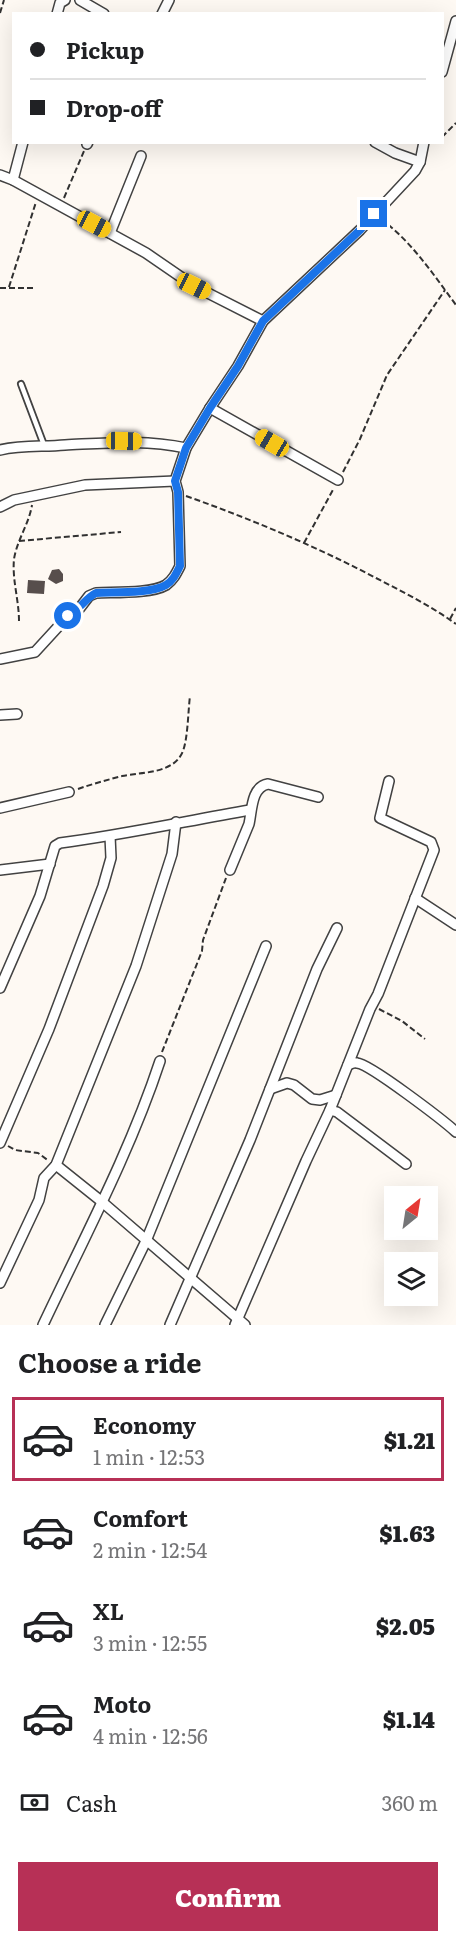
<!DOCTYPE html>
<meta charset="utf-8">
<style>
body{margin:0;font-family:Literata,serif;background:#f2f2f2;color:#202124;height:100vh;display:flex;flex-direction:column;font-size:22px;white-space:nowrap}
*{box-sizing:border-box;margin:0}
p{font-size:20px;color:#757577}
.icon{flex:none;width:33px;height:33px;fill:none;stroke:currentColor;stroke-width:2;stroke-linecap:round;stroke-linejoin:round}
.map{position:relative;height:1325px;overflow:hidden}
.details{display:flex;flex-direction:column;background:#fff;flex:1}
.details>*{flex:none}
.banner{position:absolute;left:12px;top:12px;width:432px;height:132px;border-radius:0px;box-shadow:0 6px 24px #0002;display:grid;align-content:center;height:132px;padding:0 18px;background:#fff}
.needle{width:39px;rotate:30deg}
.buttons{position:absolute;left:384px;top:1186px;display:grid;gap:12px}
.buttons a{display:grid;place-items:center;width:54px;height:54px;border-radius:0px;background:#fff;box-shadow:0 6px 24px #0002;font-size:30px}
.end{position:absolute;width:27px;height:27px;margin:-14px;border:8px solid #1a73e8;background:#fff;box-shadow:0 0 0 3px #fff}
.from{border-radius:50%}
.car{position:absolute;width:18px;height:36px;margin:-18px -9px;border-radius:8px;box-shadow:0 0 4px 2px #0007;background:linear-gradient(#f5c518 24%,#345 0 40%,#f5c518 0 76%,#345 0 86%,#f5c518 0)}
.banner b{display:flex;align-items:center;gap:21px;height:57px;font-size:22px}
.banner b+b{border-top:2px solid #e0e0e0}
.banner i{width:15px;height:15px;background:#202124}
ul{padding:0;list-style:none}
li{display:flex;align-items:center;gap:18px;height:84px;margin:0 12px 9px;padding:0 6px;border:3px solid transparent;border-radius:0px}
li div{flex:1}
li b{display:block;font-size:22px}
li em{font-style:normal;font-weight:800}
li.on{border-color:#b73056}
li>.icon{width:54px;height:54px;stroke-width:1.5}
h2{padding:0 18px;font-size:27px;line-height:72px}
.pay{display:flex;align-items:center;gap:15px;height:66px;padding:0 18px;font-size:22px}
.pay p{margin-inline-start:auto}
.action{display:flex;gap:12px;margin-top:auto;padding:12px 18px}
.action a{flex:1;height:69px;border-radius:0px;background:#b73056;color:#fff;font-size:24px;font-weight:800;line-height:69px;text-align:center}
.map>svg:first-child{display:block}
.building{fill:#574e4c}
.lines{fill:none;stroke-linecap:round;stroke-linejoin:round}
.service-casing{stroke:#424242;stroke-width:8}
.minor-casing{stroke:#424242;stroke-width:12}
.path{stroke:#313131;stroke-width:2;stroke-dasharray:6 3;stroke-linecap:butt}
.service{stroke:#fff;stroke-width:4.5}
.minor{stroke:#fff;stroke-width:9}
.route{stroke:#1a73e8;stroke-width:8}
</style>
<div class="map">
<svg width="456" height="1325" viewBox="0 0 456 1325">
<rect width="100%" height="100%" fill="#fef9f3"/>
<g class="building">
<polygon points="59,569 63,574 63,581 56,584 48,579 52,570"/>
<polygon points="28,580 45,581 44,594 27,593"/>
</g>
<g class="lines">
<g class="service-casing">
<polyline id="service" points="21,384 44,445"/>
</g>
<g class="minor-casing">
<g id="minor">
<polyline points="80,0 104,14"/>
<polyline points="57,14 60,3 65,0"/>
<polyline points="162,14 169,0"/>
<polyline points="442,72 456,21"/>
<polyline points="375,142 395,153 420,162"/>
<polyline points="87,144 88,142"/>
<polyline points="0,175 13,180 146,253 194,286 263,321"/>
<polyline points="13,180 23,142"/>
<polyline points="110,233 141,156"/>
<polyline points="210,408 338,480"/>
<path d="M 0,450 C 22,445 43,447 65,445 C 106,443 145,439 186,448"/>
<polyline points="0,507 14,500 85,485 175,481"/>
<path d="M 0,659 L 35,652 L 68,616 L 79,609 L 89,596 L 96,593 C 114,592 151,594 166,585 C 173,580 176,574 180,566 L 178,492 L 175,481 L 186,448 L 210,408 L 238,366 L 263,321 L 360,230 L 415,171 L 420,162 L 424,142"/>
<polyline points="0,715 17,714"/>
<polyline points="0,808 69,792"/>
<polyline points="0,870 50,864"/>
<path d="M 230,870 L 249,824 C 252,811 251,787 268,784 L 318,797"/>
<polyline points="415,898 456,925"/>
<path d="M 0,988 L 40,896 L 55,846 L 60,843 C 123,835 186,821 250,810"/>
<path d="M 348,1065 C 350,1064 354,1062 357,1063 C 370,1064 444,1121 456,1132"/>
<polyline points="270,1089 287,1083 294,1085 312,1099 320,1100 336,1095"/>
<polyline points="330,1110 337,1112 406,1164"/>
<polyline points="0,1143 49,1029 103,886 111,858 110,836"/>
<polyline points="56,1165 101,1201 245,1325"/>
<polyline points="0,1283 39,1200 44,1178 56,1165 136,966 172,854 176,822"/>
<path d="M 43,1325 C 84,1238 130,1152 160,1061"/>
<polyline points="105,1325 146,1241 266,946"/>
<polyline points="170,1325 250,1140 317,969 337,928"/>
<polyline points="235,1325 306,1161 330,1110 370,1009 378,994 434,850 431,842 380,818 389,781"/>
</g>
</g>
<g class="path">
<polyline points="0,13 4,0"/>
<polyline points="442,137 456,123"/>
<polyline points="64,198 84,151"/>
<path d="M 381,219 C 412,242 433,274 456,305"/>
<polyline points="9,287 36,202"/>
<polyline points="0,288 33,288"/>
<polyline points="343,472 360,439 387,375 445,290"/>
<path d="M 186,496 C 251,519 315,546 376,578 C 403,592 431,606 456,624"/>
<polyline points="19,541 121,532"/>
<polyline points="304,543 334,488"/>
<polyline points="450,619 456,608"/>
<path d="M 19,621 C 19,600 12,580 14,559 C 17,540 29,524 32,505"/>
<path d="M 78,789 C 92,784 107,780 122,776 C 142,772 174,774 183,751 C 188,737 188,712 190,696"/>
<polyline points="379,1009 402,1021 425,1039"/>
<polyline points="162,1052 202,951 203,940 226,878"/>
<polyline points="8,1146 15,1150 38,1153 49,1161"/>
</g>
<use href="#service" class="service"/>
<use href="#minor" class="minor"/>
</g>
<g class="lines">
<path class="route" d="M 68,616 C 80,609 86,598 96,593 C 114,592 150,594 166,585 C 173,581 176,574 180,566 L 178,492 L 175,481 L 186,448 L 210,408 L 238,366 L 263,321 L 360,230 L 374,214"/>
</g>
</svg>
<div class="buttons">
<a><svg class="needle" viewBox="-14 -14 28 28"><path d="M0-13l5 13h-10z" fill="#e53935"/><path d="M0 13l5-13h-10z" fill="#757577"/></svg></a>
<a><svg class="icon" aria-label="layers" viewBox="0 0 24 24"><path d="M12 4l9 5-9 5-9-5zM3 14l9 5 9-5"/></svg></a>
</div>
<i class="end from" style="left:68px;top:616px"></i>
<i class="end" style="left:374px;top:214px"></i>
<i class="car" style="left:94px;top:224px;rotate:118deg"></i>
<i class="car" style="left:194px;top:286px;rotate:116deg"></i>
<i class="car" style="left:124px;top:441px;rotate:91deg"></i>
<i class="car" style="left:272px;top:443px;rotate:300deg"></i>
<div class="banner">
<b><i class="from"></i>Pickup</b>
<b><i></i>Drop-off</b>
</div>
</div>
<section class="details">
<h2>Choose a ride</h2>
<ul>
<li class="on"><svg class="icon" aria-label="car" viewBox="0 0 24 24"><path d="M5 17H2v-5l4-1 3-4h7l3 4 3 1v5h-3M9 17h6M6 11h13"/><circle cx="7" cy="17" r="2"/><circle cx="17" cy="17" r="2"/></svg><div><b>Economy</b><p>1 min · 12:53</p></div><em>$1.21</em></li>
<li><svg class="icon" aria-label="car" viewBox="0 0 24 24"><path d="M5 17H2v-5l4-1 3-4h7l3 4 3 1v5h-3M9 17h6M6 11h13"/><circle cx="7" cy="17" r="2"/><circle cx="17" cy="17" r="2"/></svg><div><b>Comfort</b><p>2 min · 12:54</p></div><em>$1.63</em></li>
<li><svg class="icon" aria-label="car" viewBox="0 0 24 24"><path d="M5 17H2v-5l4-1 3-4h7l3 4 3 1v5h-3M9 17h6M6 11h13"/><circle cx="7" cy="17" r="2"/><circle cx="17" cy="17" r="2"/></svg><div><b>XL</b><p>3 min · 12:55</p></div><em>$2.05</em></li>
<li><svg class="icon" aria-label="car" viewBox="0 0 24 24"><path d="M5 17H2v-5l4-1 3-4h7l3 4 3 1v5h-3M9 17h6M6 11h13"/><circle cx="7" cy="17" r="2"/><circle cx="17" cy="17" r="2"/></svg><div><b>Moto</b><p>4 min · 12:56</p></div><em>$1.14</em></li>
</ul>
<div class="pay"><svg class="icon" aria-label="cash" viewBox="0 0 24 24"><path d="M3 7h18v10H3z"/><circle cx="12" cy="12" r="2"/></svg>Cash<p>360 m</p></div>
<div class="action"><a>Confirm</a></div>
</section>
